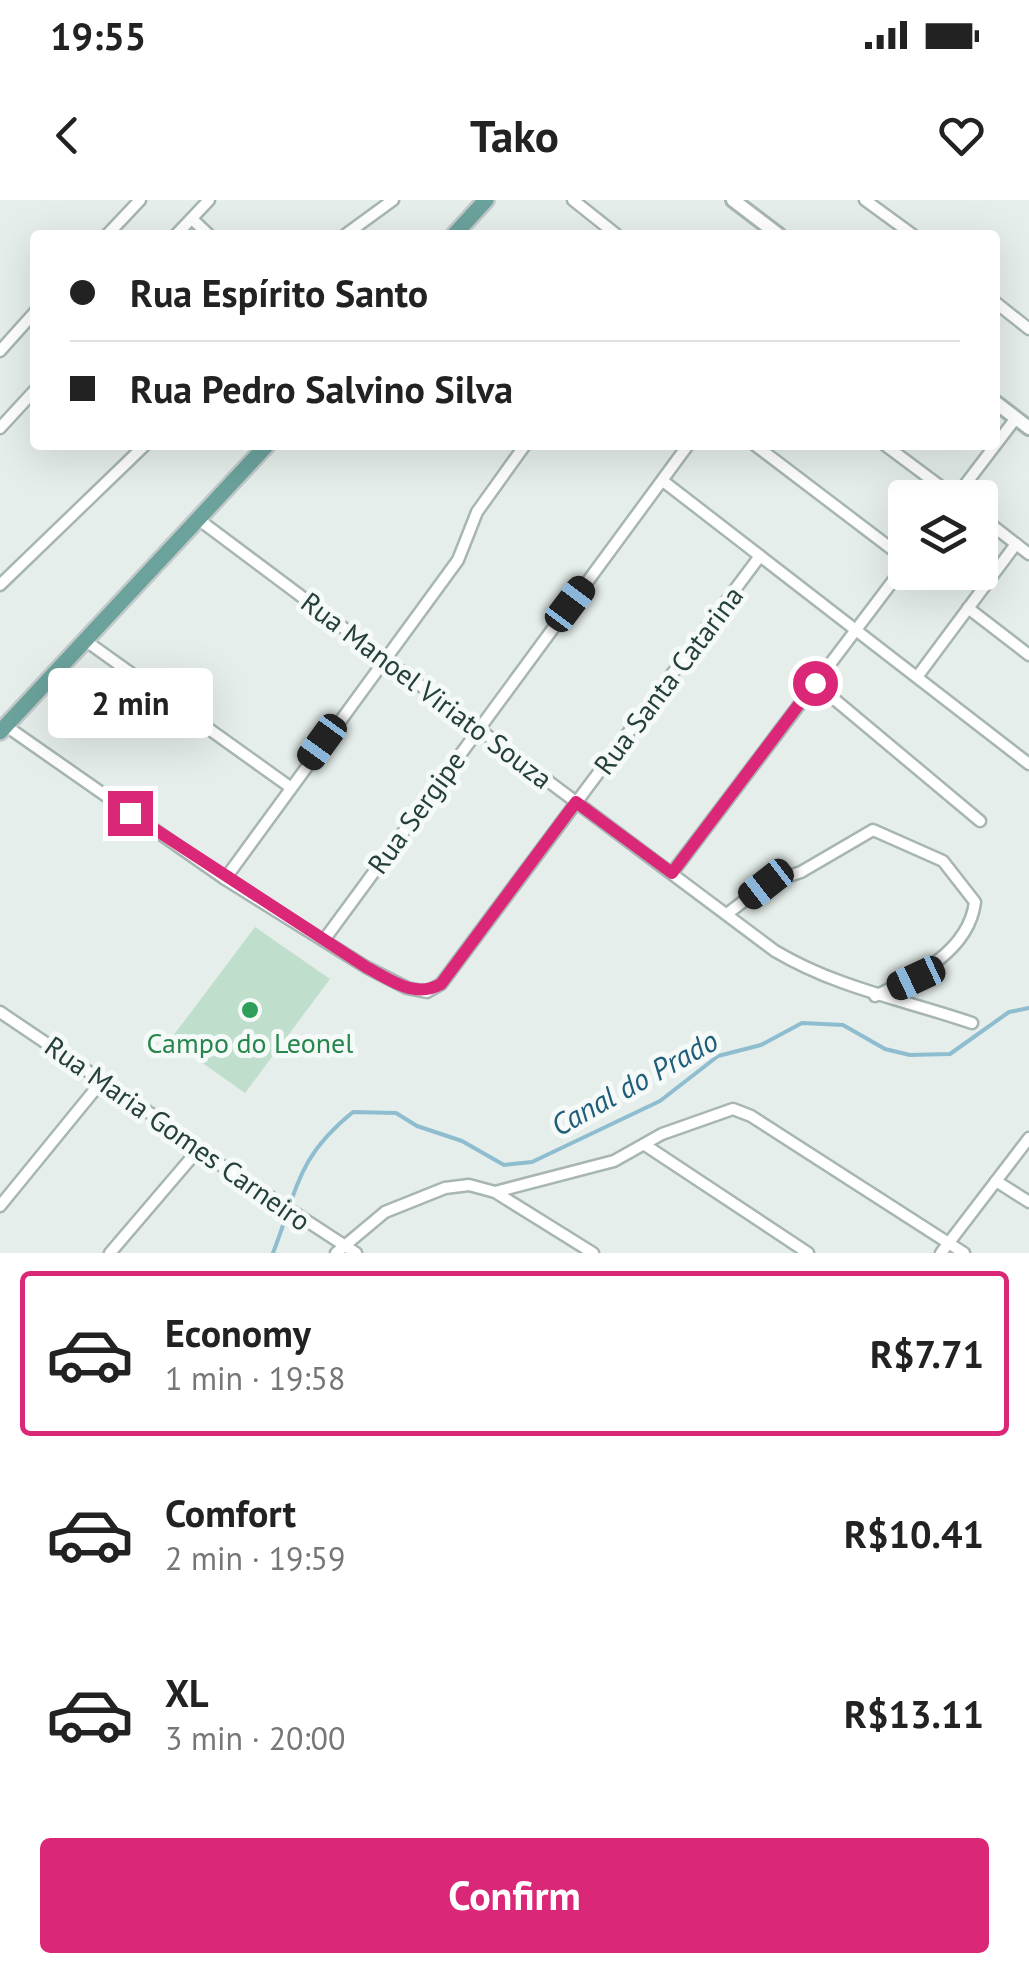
<!DOCTYPE html>
<meta charset="utf-8">
<style>
body{margin:0;font-family:"PT Sans",sans-serif;background:#f2f2f2;color:#222;height:100vh;display:flex;flex-direction:column;font-size:38px;white-space:nowrap}
*{box-sizing:border-box;margin:0}
p{font-size:32px;color:#767676}
.icon{flex:none;width:55px;height:55px;fill:none;stroke:currentColor;stroke-width:2;stroke-linecap:round;stroke-linejoin:round}
.map{position:relative;height:1053px;overflow:hidden}
.details{display:flex;flex-direction:column;background:#fff;flex:1}
.details>*{flex:none}
.hud{position:absolute;left:30px;top:30px;width:970px;height:220px;border-radius:10px;box-shadow:0 10px 40px #0002;display:grid;align-content:center;height:220px;padding:0 40px;background:#fff}
.buttons{position:absolute;left:888px;top:280px;display:grid;gap:20px}
.buttons a{display:grid;place-items:center;width:110px;height:110px;border-radius:10px;background:#fff;box-shadow:0 10px 40px #0002;font-size:50px}
.end{position:absolute;width:45px;height:45px;margin:-22px;border:12px solid #db2777;background:#fff;box-shadow:0 0 0 5px #fff}
.from{border-radius:50%}
.bubble{position:absolute;height:70px;border-radius:10px;background:#fff;box-shadow:0 10px 40px #0002;font-size:32px;font-weight:600;line-height:70px;text-align:center}
.car{position:absolute;width:30px;height:60px;margin:-30px -15px;border-radius:12px;box-shadow:0 0 8px 2px #0007;background:linear-gradient(#222 24%,#8ab4d8 0 40%,#222 0 76%,#8ab4d8 0 86%,#222 0)}
.hud b{display:flex;align-items:center;gap:35px;height:95px;font-size:38px}
.hud b+b{border-top:2px solid #e0e0e0}
.hud i{width:25px;height:25px;background:#222}
ul{padding:18px 0 0;list-style:none}
li{display:flex;align-items:center;gap:30px;height:165px;margin:0 20px 15px;padding:0 20px;border:5px solid transparent;border-radius:10px}
li div{flex:1}
li b{display:block;font-size:38px}
li em{font-style:normal;font-weight:600}
li.current{border-color:#db2777}
li>.icon{width:90px;height:90px;stroke-width:1.5}
.primary-button{display:flex;gap:20px;margin-top:auto;padding:20px 40px}
.primary-button a{flex:1;height:115px;border-radius:10px;background:#db2777;color:#fff;font-size:40px;font-weight:600;line-height:115px;text-align:center}
.status{display:flex;justify-content:space-between;align-items:center;height:70px;padding:0 50px;background:#fff;direction:ltr}
.status svg{height:28px;fill:currentColor}
header{display:flex;justify-content:space-between;align-items:center;height:130px;padding:0 40px;background:#fff;font-size:45px;font-weight:600}
.map>svg:first-child{display:block}
.pitch{fill:#bfdecc}
.lines{fill:none;stroke-linecap:round;stroke-linejoin:round}
.stream{stroke:#8fbdd0;stroke-width:4}
.minor-casing{stroke:#a7b6b3;stroke-width:15}
.tertiary-casing{stroke:#a7b6b3;stroke-width:18}
.primary-casing{stroke:#c2c9c8;stroke-width:20}
.minor{stroke:#fff;stroke-width:10}
.tertiary{stroke:#fff;stroke-width:12}
.primary{stroke:#6ba29c;stroke-width:15}
.route{stroke:#db2777;stroke-width:12}
.leisure-dot{fill:#2e9e5b;stroke:#f5faf8;stroke-width:4}
.labels{text-anchor:middle;dominant-baseline:central;stroke-width:10;stroke-linejoin:round;paint-order:stroke}
.street-label{font-size:28px;fill:#243f3c;stroke:#f5faf8}
.leisure-label{font-size:28px;fill:#27864d;stroke:#f5faf8}
.water-label{font-size:30px;font-style:italic;fill:#205d7a;stroke:#f5faf8}
</style>
<div class="status"><b>19:55</b><svg viewBox="0 0 49 12"><path d="M0 12V9h3v3zM5 12V6h3v6zM10 12V3h3v9zM15 12V0h3v12zM26 1h20v11H26zM47 4h2v5h-2z"/></svg></div>
<header><svg class="icon" aria-label="back" viewBox="0 0 24 24"><path d="M15 5l-7 7 7 7"/></svg>Tako<svg class="icon" aria-label="heart" viewBox="0 0 24 24"><path d="M12 20l-8-8c-3-5 5-10 8-4 3-6 11-1 8 4z"/></svg></header>
<div class="map">
<svg width="1029" height="1053" viewBox="0 0 1029 1053">
<rect width="100%" height="100%" fill="#e5eeeb"/>
<polygon class="pitch" points="255,727 330,779 245,893 170,840"/>
<g class="lines">
<path class="stream" d="M 273,1053 C 298,989 296,958 353,912 L 396,913 L 417,926 L 462,941 L 504,965 L 532,962 L 660,901 L 718,856 L 761,845 L 802,823 L 843,825 L 885,849 L 910,855 L 950,854 L 1009,812 L 1029,808"/>
<g class="minor-casing">
<g id="minor">
<polyline points="573,0 617,35"/>
<polyline points="865,0 913,35"/>
<polyline points="192,19 209,35"/>
<polyline points="107,35 140,0"/>
<polyline points="176,35 209,0"/>
<polyline points="345,35 393,0"/>
<polyline points="995,102 1029,129"/>
<polyline points="0,151 35,112"/>
<polyline points="0,228 35,190"/>
<polyline points="755,245 905,359"/>
<polyline points="885,245 956,298"/>
<polyline points="663,281 1029,564"/>
<polyline points="955,298 1016,218"/>
<polyline points="980,316 1029,354"/>
<path d="M 198,319 L 775,751 C 837,788 905,800 972,823"/>
<polyline points="0,385 145,245"/>
<polyline points="968,408 1029,455"/>
<polyline points="86,441 290,587"/>
<polyline points="917,477 1016,344"/>
<polyline points="815,483 980,621"/>
<polyline points="6,526 225,679 366,767 407,788 427,792 441,784 760,356"/>
<polyline points="672,673 905,365"/>
<polyline points="225,679 458,360 477,312 525,245"/>
<path d="M 727,714 L 766,684 L 801,672 L 873,630 L 943,661 L 975,702 C 969,751 916,777 875,796"/>
<polyline points="324,740 688,245"/>
<polyline points="0,812 163,922 198,950 356,1053"/>
<polyline points="645,945 808,1053"/>
<polyline points="996,981 1029,1002"/>
<polyline points="495,992 614,961 662,934 733,909 751,916 964,1053"/>
<polyline points="0,1006 102,881"/>
<polyline points="110,1053 198,950"/>
<polyline points="336,1053 385,1012 445,988 469,985 495,992 593,1053"/>
<polyline points="941,1053 1029,938"/>
</g>
</g>
<g class="tertiary-casing">
<g id="tertiary">
<polyline points="733,0 779,35"/>
<polyline points="995,202 1029,228"/>
</g>
</g>
<g class="primary-casing">
<g id="primary">
<polyline points="454,35 486,0"/>
<polyline points="0,532 267,245"/>
</g>
</g>
<use href="#minor" class="minor"/>
<use href="#tertiary" class="tertiary"/>
<use href="#primary" class="primary"/>
</g>
<g class="lines">
<path class="route" d="M 130,613 L 366,767 C 391,780 414,799 441,784 L 576,602 L 672,673 L 815,483"/>
</g>
<circle class="leisure-dot" cx="250" cy="810" r="10"/>
<g class="labels">
<g class="street-label">
<text transform="translate(668 480) rotate(-53)">Rua Santa Catarina</text>
<text transform="translate(427 490) rotate(37)">Rua Manoel Viriato Souza</text>
<text transform="translate(416 612) rotate(-54)">Rua Sergipe</text>
<text transform="translate(178 933) rotate(35)">Rua Maria Gomes Carneiro</text>
</g>
<g class="leisure-label">
<text x="250" y="842">Campo do Leonel</text>
</g>
<g class="water-label">
<text transform="translate(634 882) rotate(-29)">Canal do Prado</text>
</g>
</g>
</svg>
<div class="buttons">
<a><svg class="icon" aria-label="layers" viewBox="0 0 24 24"><path d="M12 4l9 5-9 5-9-5zM3 14l9 5 9-5"/></svg></a>
</div>
<i class="end from" style="left:815px;top:483px"></i>
<i class="end" style="left:130px;top:613px"></i>
<div class="bubble" style="left:48px;top:468px;width:165px">2 min</div>
<i class="car" style="left:570px;top:404px;rotate:37deg"></i>
<i class="car" style="left:322px;top:542px;rotate:216deg"></i>
<i class="car" style="left:766px;top:684px;rotate:232deg"></i>
<i class="car" style="left:916px;top:778px;rotate:245deg"></i>
<div class="hud">
<b><i class="from"></i>Rua Espírito Santo</b>
<b><i></i>Rua Pedro Salvino Silva</b>
</div>
</div>
<section class="details">
<ul>
<li class="current"><svg class="icon" aria-label="car" viewBox="0 0 24 24"><path d="M5 17H2v-5l4-1 3-4h7l3 4 3 1v5h-3M9 17h6M6 11h13"/><circle cx="7" cy="17" r="2"/><circle cx="17" cy="17" r="2"/></svg><div><b>Economy</b><p>1 min · 19:58</p></div><em>R$7.71</em></li>
<li><svg class="icon" aria-label="car" viewBox="0 0 24 24"><path d="M5 17H2v-5l4-1 3-4h7l3 4 3 1v5h-3M9 17h6M6 11h13"/><circle cx="7" cy="17" r="2"/><circle cx="17" cy="17" r="2"/></svg><div><b>Comfort</b><p>2 min · 19:59</p></div><em>R$10.41</em></li>
<li><svg class="icon" aria-label="car" viewBox="0 0 24 24"><path d="M5 17H2v-5l4-1 3-4h7l3 4 3 1v5h-3M9 17h6M6 11h13"/><circle cx="7" cy="17" r="2"/><circle cx="17" cy="17" r="2"/></svg><div><b>XL</b><p>3 min · 20:00</p></div><em>R$13.11</em></li>
</ul>
<div class="primary-button"><a>Confirm</a></div>
</section>
